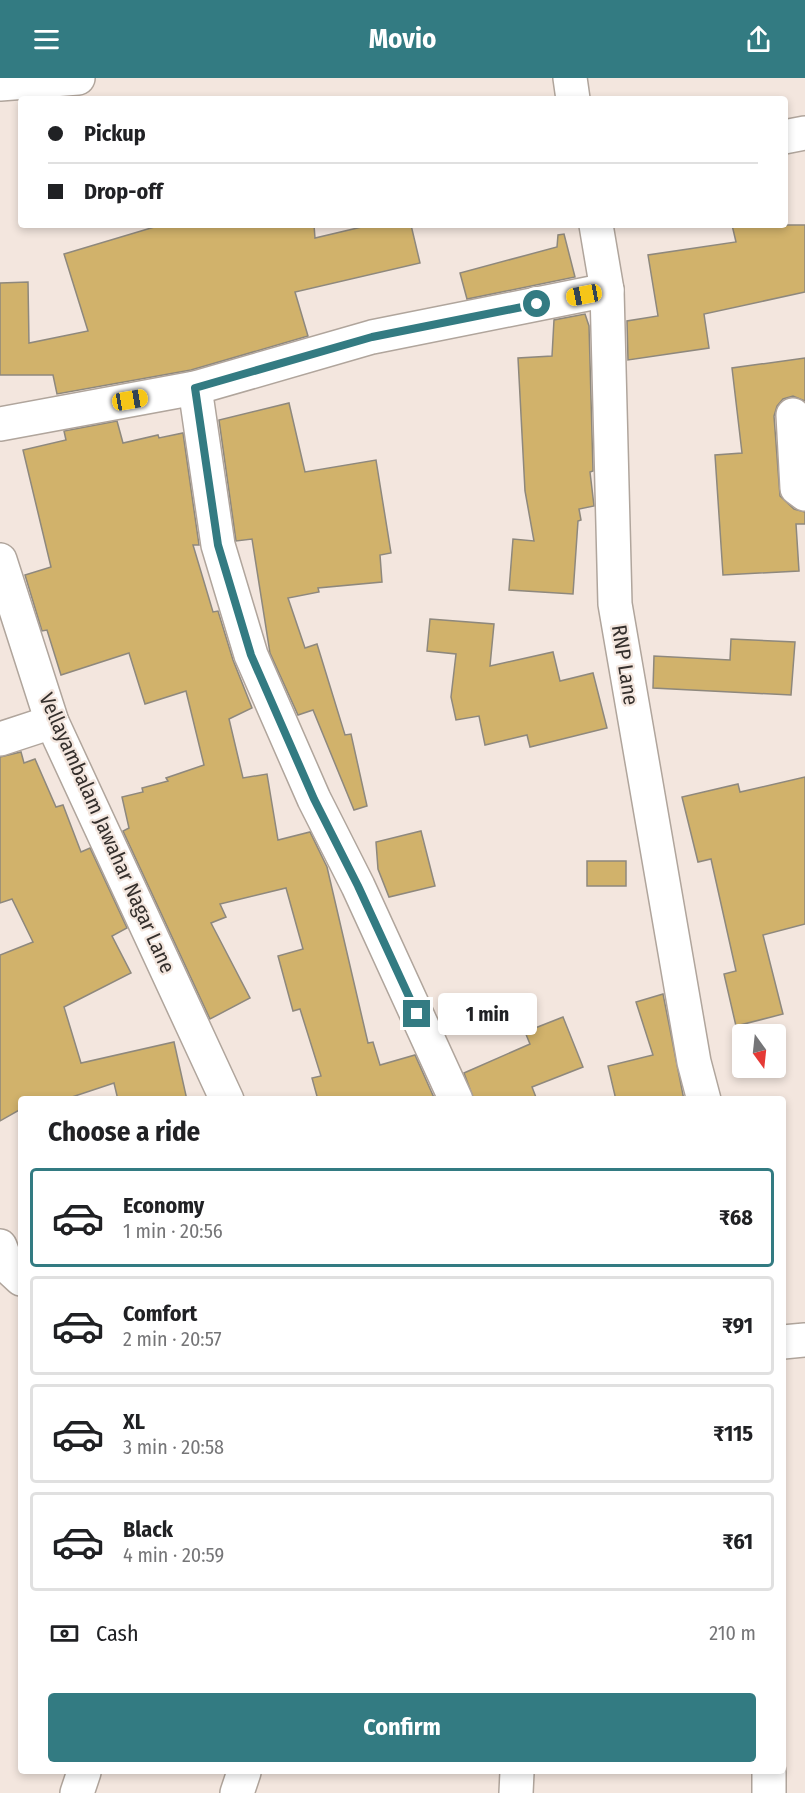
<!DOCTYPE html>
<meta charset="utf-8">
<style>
body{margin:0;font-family:"Fira Sans Condensed",sans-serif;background:#f6f6f6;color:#202124;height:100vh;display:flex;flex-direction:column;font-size:22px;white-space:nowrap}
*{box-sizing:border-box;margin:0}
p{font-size:20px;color:#757577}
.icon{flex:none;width:33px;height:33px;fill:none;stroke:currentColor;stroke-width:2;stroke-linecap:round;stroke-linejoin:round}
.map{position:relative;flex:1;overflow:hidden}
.sheet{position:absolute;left:18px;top:1018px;width:768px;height:678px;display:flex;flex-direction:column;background:#fff;border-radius:6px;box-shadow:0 3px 9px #0003}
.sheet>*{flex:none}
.guide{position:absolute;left:18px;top:18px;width:770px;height:132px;border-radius:6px;box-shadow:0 3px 9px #0003;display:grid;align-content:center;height:132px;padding:0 30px;background:#fff}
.needle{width:39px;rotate:165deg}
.buttons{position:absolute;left:732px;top:946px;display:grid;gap:12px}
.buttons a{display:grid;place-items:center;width:54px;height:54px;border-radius:6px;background:#fff;box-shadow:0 3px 9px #0003;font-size:30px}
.end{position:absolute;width:27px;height:27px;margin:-14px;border:8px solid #337b82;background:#fff;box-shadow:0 0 0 3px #fff}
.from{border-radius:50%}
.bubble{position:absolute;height:42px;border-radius:6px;background:#fff;box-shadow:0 3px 9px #0003;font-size:20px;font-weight:700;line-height:42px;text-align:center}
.car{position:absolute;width:18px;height:36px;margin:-18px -9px;border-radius:8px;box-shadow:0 0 4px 2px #0007;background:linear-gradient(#f5c518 24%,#345 0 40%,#f5c518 0 76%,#345 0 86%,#f5c518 0)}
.guide b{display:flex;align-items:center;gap:21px;height:57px;font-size:22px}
.guide b+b{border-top:2px solid #e0e0e0}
.guide i{width:15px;height:15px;background:#202124}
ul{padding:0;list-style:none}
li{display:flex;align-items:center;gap:18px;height:99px;margin:0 12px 9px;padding:0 18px;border:3px solid #e0e0e0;border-radius:6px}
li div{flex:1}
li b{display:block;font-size:22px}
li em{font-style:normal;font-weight:700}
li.active{border-color:#337b82}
li>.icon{width:54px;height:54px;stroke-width:1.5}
h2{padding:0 30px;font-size:27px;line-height:72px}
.pay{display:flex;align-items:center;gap:15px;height:66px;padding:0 30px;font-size:22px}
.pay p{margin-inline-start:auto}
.action{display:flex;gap:12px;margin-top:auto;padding:12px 30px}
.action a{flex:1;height:69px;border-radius:6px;background:#337b82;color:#fff;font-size:24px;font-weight:700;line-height:69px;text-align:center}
header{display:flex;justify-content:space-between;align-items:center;height:78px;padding:0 30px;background:#337b82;color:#fff;font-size:27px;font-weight:700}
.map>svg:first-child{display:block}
.building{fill:#d1b26b;stroke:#8e887d;stroke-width:1.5}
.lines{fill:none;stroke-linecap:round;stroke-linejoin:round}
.minor-casing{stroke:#b0a59c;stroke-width:36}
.major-casing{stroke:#b0a59c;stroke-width:36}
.minor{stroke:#fff;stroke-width:33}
.major{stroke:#fff;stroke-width:33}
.route{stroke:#337b82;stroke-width:8}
.labels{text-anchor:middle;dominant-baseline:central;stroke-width:4.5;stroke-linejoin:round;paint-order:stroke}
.street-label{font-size:21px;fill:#342f2c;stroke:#f3e6de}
</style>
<header><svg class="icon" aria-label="menu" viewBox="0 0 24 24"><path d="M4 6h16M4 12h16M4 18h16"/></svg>Movio<svg class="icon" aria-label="share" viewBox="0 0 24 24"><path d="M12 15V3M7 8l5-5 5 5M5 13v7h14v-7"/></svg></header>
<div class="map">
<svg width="805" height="1715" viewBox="0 0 805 1715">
<rect width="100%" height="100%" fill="#f3e6de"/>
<g class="building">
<polygon points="161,147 314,147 315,160 370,147 411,147 420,185 295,214 308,258 191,292 57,316 53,297 0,297 0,205 28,204 29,265 88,253 64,176"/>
<polygon points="732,147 805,147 805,214 704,236 709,270 628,282 627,243 658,238 648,177 736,164"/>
<polygon points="564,156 575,199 467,221 460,195 557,169 558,157"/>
<polygon points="585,236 589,248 593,393 590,394 594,428 579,431 581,442 578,443 573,516 509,512 513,461 534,463 525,413 518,280 552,278 554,242"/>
<polygon points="805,280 805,323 793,318 783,321 777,328 774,338 780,418 794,431 805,434 805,446 796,446 799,493 723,497 715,377 742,375 732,290"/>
<polygon points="289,325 305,394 376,382 391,475 380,477 382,504 318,510 319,514 288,520 305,570 317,566 345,657 351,656 367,728 354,732 313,632 298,637 270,575 252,461 236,463 219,342"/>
<polygon points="117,343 123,365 158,357 159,360 183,355 199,467 193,467 213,534 218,533 233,582 252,630 229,641 243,700 267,696 278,762 310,754 327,789 368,965 373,964 380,987 415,977 435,1022 318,1022 312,1000 321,998 300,931 293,933 278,878 303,871 286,810 220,826 226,839 211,845 250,920 210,941 123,753 129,750 122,719 143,714 142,710 168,703 166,700 204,687 186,613 145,626 129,575 61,597 47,552 42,553 25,497 51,489 23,372 66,362 64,353"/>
<polygon points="430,541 494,546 490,588 553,574 560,603 593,595 607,650 530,669 527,657 485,667 479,638 456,642 451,619 456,576 427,573"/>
<polygon points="731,561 795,564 791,617 653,610 654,578 730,582"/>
<polygon points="21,674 24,685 35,681 56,729 63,727 81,774 90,770 127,850 112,858 131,895 64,929 81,985 174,964 187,1022 118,1022 114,1005 63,1022 21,1022 21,1031 0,1043 0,877 33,864 12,821 0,825 0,679"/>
<polygon points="805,699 805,846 763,857 783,936 736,948 724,896 736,893 711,781 698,784 682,719 738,706 740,714"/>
<polygon points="421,753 435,808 389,819 378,791 376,764"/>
<rect x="587" y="783" width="39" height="25"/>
<polygon points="663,916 684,1022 616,1022 608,988 653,977 636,924"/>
<polygon points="563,939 583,989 532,1009 537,1022 474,1022 464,995 530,966 525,954"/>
</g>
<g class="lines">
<g class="minor-casing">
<g id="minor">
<polyline points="570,0 573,21"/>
<polyline points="784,59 805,55"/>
<polyline points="596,147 607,212 615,526 694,984 704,1022"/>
<polyline points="195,310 218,467 251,577 314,721 358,808 456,1022"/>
<polyline points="793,337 797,410 805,416"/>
<polyline points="0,346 195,310 372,259 607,212"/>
<polyline points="0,482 52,644 227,1022"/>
<polyline points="0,661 52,644"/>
<polyline points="0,1168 8,1189 21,1201"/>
<polyline points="783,1264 805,1262"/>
<polyline points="769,1694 769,1715"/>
<polyline points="77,1715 84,1694"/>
<polyline points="237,1715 244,1694"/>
<polyline points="516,1715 517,1694"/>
</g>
</g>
<g class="major-casing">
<polyline id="major" points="0,6 78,0"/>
</g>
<use href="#minor" class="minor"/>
<use href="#major" class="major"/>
</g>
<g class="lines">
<polyline class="route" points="417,936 358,808 314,721 251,577 218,467 195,310 372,259 537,226"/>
</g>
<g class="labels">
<g class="street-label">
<text transform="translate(625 587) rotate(81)">RNP Lane</text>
<text transform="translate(107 755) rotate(66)">Vellayambalam Jawahar Nagar Lane</text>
</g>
</g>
</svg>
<div class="buttons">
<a><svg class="needle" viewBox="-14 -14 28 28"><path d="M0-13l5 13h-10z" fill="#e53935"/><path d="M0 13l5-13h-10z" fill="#757577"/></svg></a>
</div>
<i class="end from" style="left:537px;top:226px"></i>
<i class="end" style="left:417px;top:936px"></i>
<div class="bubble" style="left:438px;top:915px;width:99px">1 min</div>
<i class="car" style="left:584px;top:217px;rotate:259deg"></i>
<i class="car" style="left:130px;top:322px;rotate:80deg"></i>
<div class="guide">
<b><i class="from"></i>Pickup</b>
<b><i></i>Drop-off</b>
</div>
<section class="sheet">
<h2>Choose a ride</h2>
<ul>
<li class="active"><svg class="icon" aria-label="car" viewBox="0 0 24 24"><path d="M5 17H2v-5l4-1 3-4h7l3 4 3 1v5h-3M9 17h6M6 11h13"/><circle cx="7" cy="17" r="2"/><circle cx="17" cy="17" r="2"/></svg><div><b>Economy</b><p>1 min · 20:56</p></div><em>₹68</em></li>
<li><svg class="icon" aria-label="car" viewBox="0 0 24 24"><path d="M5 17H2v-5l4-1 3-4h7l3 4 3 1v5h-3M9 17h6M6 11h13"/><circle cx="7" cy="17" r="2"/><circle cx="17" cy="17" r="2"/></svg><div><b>Comfort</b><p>2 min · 20:57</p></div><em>₹91</em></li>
<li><svg class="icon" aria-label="car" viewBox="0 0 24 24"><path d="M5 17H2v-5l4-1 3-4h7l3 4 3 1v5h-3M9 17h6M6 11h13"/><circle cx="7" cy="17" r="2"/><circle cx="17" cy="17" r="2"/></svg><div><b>XL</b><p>3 min · 20:58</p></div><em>₹115</em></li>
<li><svg class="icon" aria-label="car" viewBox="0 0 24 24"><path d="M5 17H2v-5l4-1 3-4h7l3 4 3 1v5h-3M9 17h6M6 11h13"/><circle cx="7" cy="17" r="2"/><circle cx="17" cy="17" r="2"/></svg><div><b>Black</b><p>4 min · 20:59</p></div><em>₹61</em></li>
</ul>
<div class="pay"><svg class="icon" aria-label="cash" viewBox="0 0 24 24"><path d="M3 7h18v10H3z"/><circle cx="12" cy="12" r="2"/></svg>Cash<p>210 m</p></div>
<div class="action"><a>Confirm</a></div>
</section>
</div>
